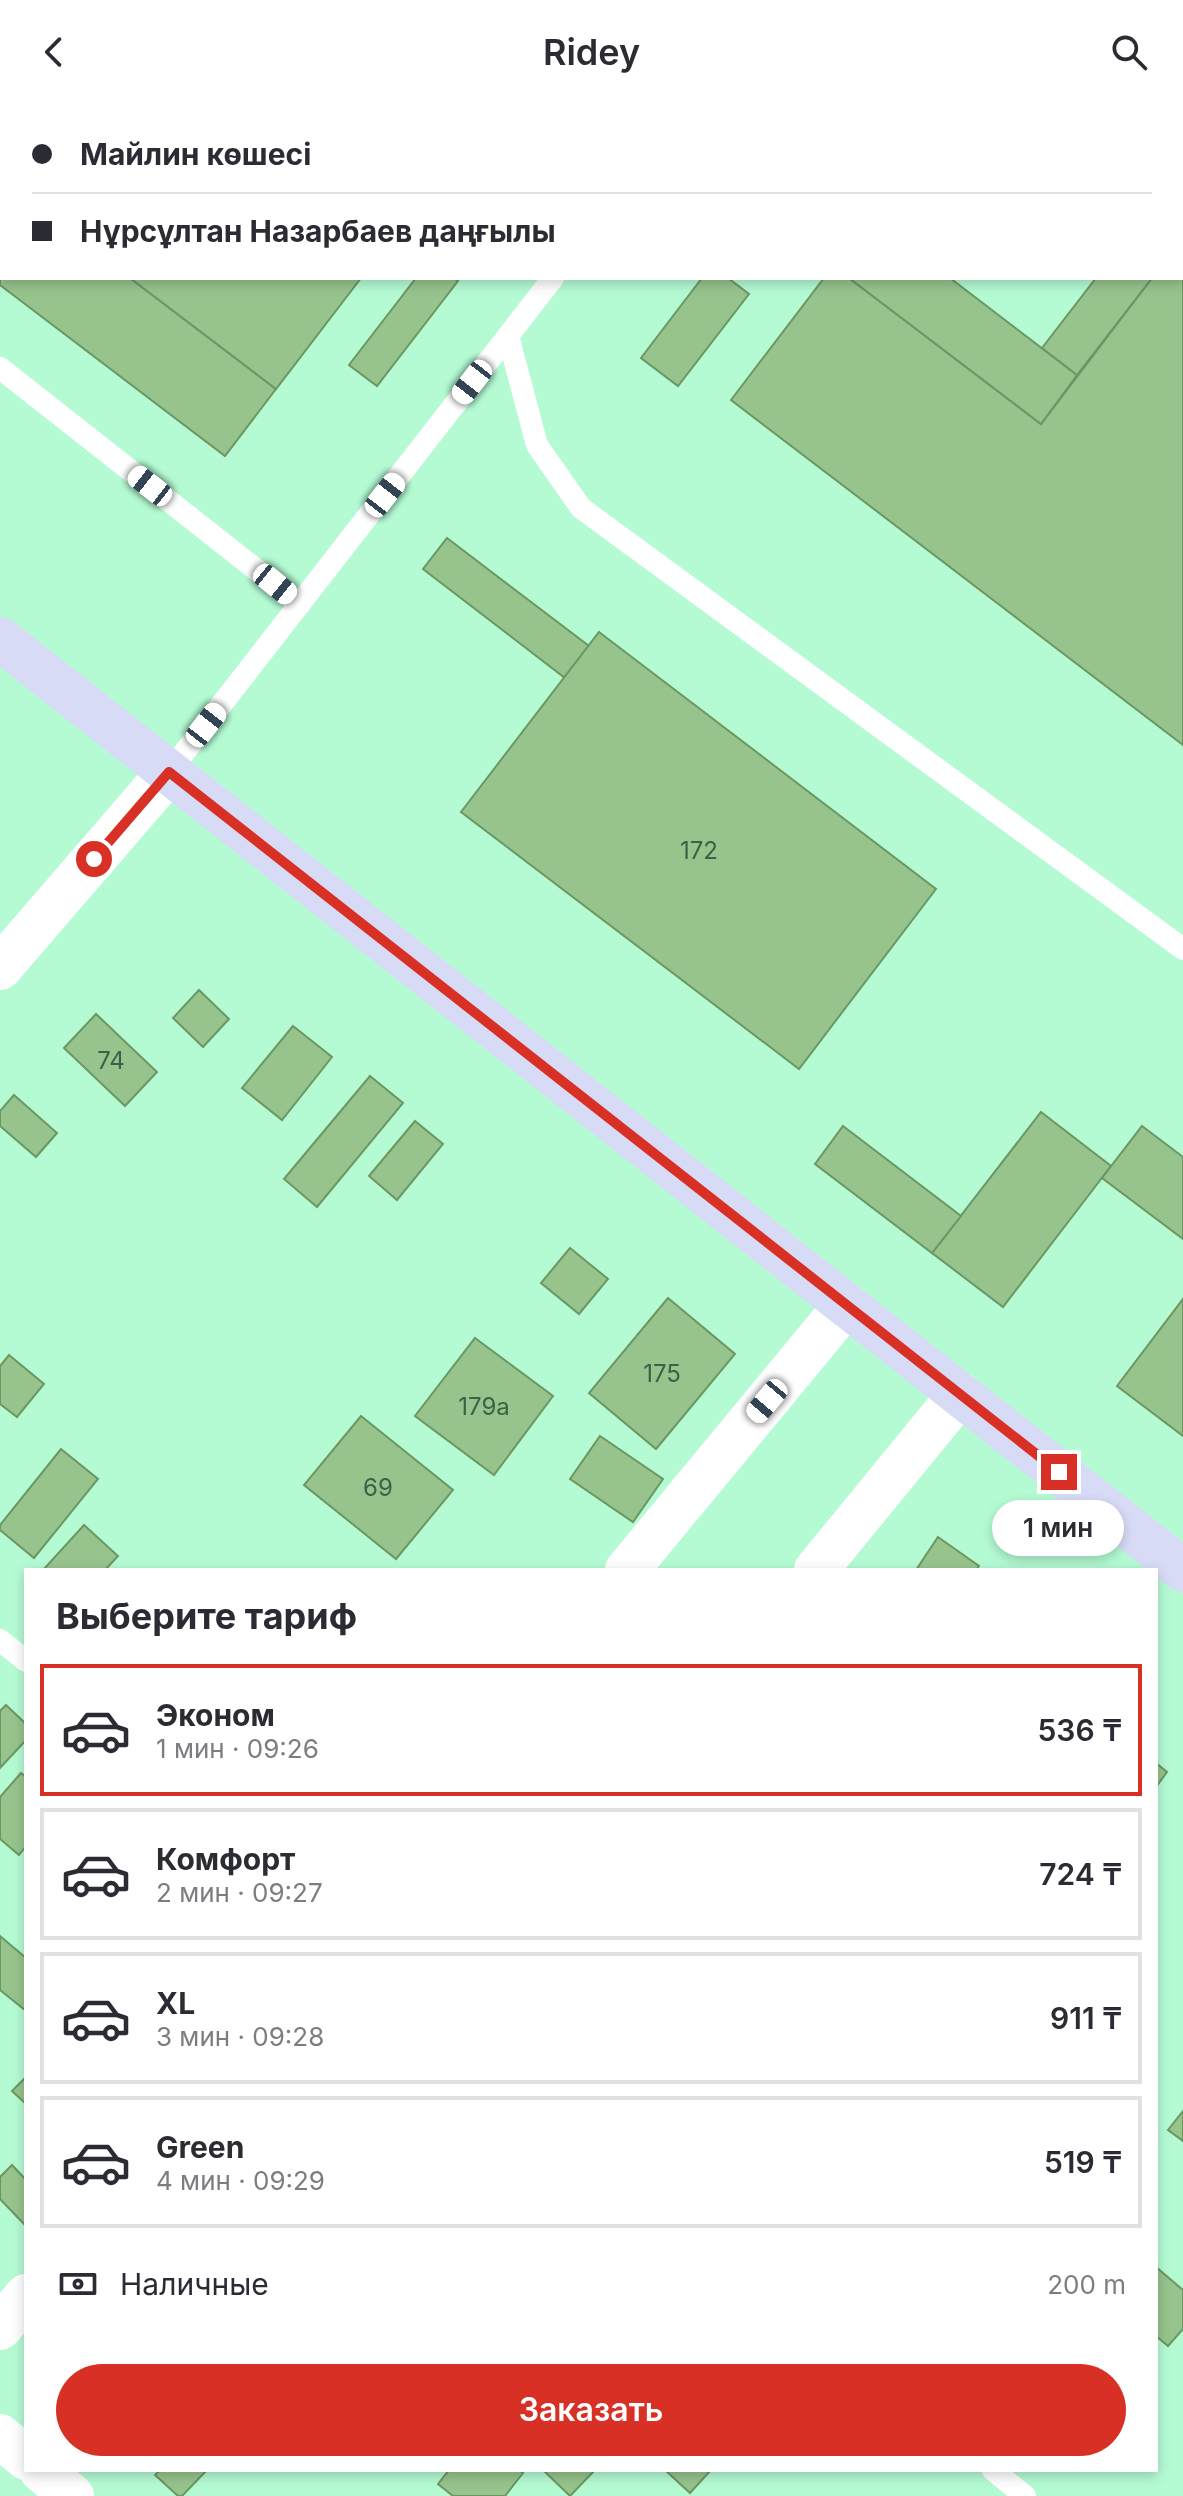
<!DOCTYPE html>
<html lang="ru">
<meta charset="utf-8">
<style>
body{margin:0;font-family:Inter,sans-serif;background:#f7f7f7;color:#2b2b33;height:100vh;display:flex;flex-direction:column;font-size:30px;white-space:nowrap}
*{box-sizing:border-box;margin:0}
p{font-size:26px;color:#7c7c81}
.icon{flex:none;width:44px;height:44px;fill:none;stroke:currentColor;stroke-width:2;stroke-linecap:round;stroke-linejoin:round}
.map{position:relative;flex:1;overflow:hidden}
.drawer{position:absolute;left:24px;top:1464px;width:1134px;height:904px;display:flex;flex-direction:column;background:#fff;border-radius:0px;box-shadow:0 4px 12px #0003}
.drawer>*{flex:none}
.guide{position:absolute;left:0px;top:0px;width:1184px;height:176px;box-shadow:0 4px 12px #0003;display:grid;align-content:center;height:176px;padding:0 32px;background:#fff}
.end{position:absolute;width:36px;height:36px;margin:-18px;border:10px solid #d93025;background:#fff;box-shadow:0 0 0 4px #fff}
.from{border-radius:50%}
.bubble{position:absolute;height:56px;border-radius:28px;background:#fff;box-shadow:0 4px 12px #0003;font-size:26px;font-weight:600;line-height:56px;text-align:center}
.car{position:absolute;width:24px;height:48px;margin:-24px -12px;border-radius:10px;box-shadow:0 0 6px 2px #0007;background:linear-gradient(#fff 24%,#345 0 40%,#fff 0 76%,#345 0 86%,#fff 0)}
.guide b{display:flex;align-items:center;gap:28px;height:76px;font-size:30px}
.guide b+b{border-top:2px solid #e1e1e2}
.guide i{width:20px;height:20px;background:#2b2b33}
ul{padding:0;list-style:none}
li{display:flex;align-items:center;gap:24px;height:132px;margin:0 16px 12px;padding:0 16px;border:4px solid #e1e1e2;border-radius:0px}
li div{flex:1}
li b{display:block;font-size:30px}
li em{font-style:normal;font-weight:600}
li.on{border-color:#d93025}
li>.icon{width:72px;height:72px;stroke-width:1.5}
h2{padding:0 32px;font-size:36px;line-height:96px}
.pay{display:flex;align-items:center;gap:20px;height:88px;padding:0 32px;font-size:30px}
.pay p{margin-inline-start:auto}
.cta{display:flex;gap:16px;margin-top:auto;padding:16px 32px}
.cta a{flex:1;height:92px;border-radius:48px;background:#d93025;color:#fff;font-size:32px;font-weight:600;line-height:92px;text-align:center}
header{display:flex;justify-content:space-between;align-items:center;height:104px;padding:0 32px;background:#fff;font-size:36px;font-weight:600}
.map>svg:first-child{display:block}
.building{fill:#97c48d;stroke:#6c9762;stroke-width:2}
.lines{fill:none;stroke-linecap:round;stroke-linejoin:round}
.lane{stroke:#fff;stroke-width:22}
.street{stroke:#fff;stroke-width:44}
.secondary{stroke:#fff;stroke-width:44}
.primary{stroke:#d8dbf6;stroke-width:44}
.route{stroke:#d93025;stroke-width:10}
.labels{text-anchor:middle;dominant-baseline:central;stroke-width:8;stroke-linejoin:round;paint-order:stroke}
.number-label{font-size:24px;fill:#3e6046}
</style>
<header><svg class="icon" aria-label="back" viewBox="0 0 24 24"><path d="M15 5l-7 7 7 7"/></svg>Ridey<svg class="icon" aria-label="search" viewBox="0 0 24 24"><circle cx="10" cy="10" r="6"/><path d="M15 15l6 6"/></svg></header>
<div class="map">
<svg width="1183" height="2392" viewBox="0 0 1183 2392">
<rect width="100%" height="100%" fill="#b4fbd4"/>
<g class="building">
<polygon points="60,0 495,0 493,2 59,2"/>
<polygon points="805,0 893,0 891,2 803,2"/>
<polygon points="0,75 2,76 2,174 130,174 276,285 225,352 0,181"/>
<polygon points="1183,134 1183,641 731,296 824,174 849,174 1041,320 1152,174 1182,174"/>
<polygon points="130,174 361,174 276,285"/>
<polygon points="416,174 454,174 458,177 377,282 349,261"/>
<polygon points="702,174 728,174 749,190 678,282 641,254"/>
<polygon points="849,174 950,174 1077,271 1041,320"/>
<polygon points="1096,174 1152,174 1077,271 1042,244"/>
<polygon points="447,434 589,542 565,574 423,465"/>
<polygon points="599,528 936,785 799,965 461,708"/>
<polygon points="199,886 229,915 203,943 173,914"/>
<polygon points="96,910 157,968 125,1002 64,944"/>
<polygon points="293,922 332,953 282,1016 242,984"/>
<polygon points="370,972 403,999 317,1103 284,1075"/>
<polygon points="14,991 57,1029 36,1053 0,1022 0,1007"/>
<polygon points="1041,1008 1111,1062 1003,1203 932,1149"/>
<polygon points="415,1017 443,1040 397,1096 369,1072"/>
<polygon points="843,1022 961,1112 932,1149 815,1060"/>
<polygon points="1142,1022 1183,1053 1183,1135 1102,1074"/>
<polygon points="570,1144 608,1175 579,1210 541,1179"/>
<polygon points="668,1194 735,1250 656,1345 589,1289"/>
<polygon points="1183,1195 1183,1332 1117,1282"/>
<polygon points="475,1234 553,1292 494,1371 415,1312"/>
<polygon points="9,1251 44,1280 17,1313 0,1300 0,1262"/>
<polygon points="361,1312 453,1386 396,1455 304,1381"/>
<polygon points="600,1332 663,1375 633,1418 570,1375"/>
<polygon points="61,1345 98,1375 34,1454 0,1426 0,1421"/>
<polygon points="84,1421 118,1452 105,1466 43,1466"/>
<polygon points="938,1433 979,1462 976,1466 916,1466"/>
<polygon points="6,1601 26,1620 26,1636 0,1664 0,1607"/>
<polygon points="1156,1659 1167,1668 1156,1683"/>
<polygon points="21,1669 26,1673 26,1742 19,1751 0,1735 0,1693"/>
<polygon points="0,1832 26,1854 26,1907 0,1886"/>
<polygon points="26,1973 26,2000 12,1987"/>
<polygon points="1183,2007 1183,2037 1168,2026"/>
<polygon points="12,2061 26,2076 25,2121 0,2095 0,2073"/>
<polygon points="1156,2163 1183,2186 1183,2225 1168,2242 1156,2232"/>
<polygon points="160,2366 207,2366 182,2392 178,2392 155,2371"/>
<polygon points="449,2366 519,2366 523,2369 505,2392 453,2392 438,2380"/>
<polygon points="543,2366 595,2366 570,2392"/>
<polygon points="665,2366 711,2366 690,2389"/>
</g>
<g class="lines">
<g class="lane">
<polyline points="1118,0 1120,2"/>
<polyline points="686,2 688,0"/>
<polyline points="1182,47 1183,48"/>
<polyline points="508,232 537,341 581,404 1183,845"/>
<polyline points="0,264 300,500"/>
<polyline points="169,668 553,174"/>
<polyline points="0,1536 26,1557"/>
<polyline points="993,2366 1025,2392"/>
</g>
<g class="street">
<polyline points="627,1466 846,1201"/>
<polyline points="816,1466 960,1290"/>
<polyline points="0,2224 26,2192"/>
<polyline points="0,2332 26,2354"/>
<polyline points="41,2366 72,2392"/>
</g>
<polyline class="secondary" points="0,864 169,668"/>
<polyline class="primary" points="0,535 1183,1466"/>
</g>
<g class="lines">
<polyline class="route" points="94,755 169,668 1059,1368"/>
</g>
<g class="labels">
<g class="number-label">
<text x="699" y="746">172</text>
<text x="111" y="956">74</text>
<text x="662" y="1269">175</text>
<text x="484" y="1302">179а</text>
<text x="378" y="1383">69</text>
</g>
</g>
</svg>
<i class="end from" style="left:94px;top:755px"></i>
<i class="end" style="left:1059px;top:1368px"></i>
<div class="bubble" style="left:992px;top:1396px;width:132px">1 мин</div>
<i class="car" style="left:472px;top:278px;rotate:218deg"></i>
<i class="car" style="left:150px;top:382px;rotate:308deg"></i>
<i class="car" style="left:385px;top:391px;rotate:38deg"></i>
<i class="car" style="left:275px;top:480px;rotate:129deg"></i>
<i class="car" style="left:206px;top:621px;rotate:38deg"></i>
<i class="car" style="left:767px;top:1297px;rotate:220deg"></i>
<div class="guide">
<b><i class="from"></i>Майлин көшесі</b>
<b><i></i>Нұрсұлтан Назарбаев даңғылы</b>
</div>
<section class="drawer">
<h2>Выберите тариф</h2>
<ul>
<li class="on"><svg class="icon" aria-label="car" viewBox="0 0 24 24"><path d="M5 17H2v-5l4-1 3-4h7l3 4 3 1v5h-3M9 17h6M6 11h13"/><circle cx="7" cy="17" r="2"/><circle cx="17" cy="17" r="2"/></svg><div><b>Эконом</b><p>1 мин · 09:26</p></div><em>536 ₸</em></li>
<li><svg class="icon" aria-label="car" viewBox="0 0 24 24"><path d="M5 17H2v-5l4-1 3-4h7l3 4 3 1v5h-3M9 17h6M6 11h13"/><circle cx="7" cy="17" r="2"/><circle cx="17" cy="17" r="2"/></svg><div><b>Комфорт</b><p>2 мин · 09:27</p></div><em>724 ₸</em></li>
<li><svg class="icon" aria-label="car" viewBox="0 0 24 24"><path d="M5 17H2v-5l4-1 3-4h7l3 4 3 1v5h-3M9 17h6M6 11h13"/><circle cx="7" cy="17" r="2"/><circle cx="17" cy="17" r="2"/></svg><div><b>XL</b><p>3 мин · 09:28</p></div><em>911 ₸</em></li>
<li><svg class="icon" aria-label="car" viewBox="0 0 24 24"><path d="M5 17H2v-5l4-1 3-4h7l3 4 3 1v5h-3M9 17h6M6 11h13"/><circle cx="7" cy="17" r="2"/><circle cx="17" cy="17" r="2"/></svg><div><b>Green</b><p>4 мин · 09:29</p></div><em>519 ₸</em></li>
</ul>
<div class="pay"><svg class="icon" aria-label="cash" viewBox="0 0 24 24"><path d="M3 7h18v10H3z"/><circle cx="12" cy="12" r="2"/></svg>Наличные<p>200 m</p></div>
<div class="cta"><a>Заказать</a></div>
</section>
</div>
